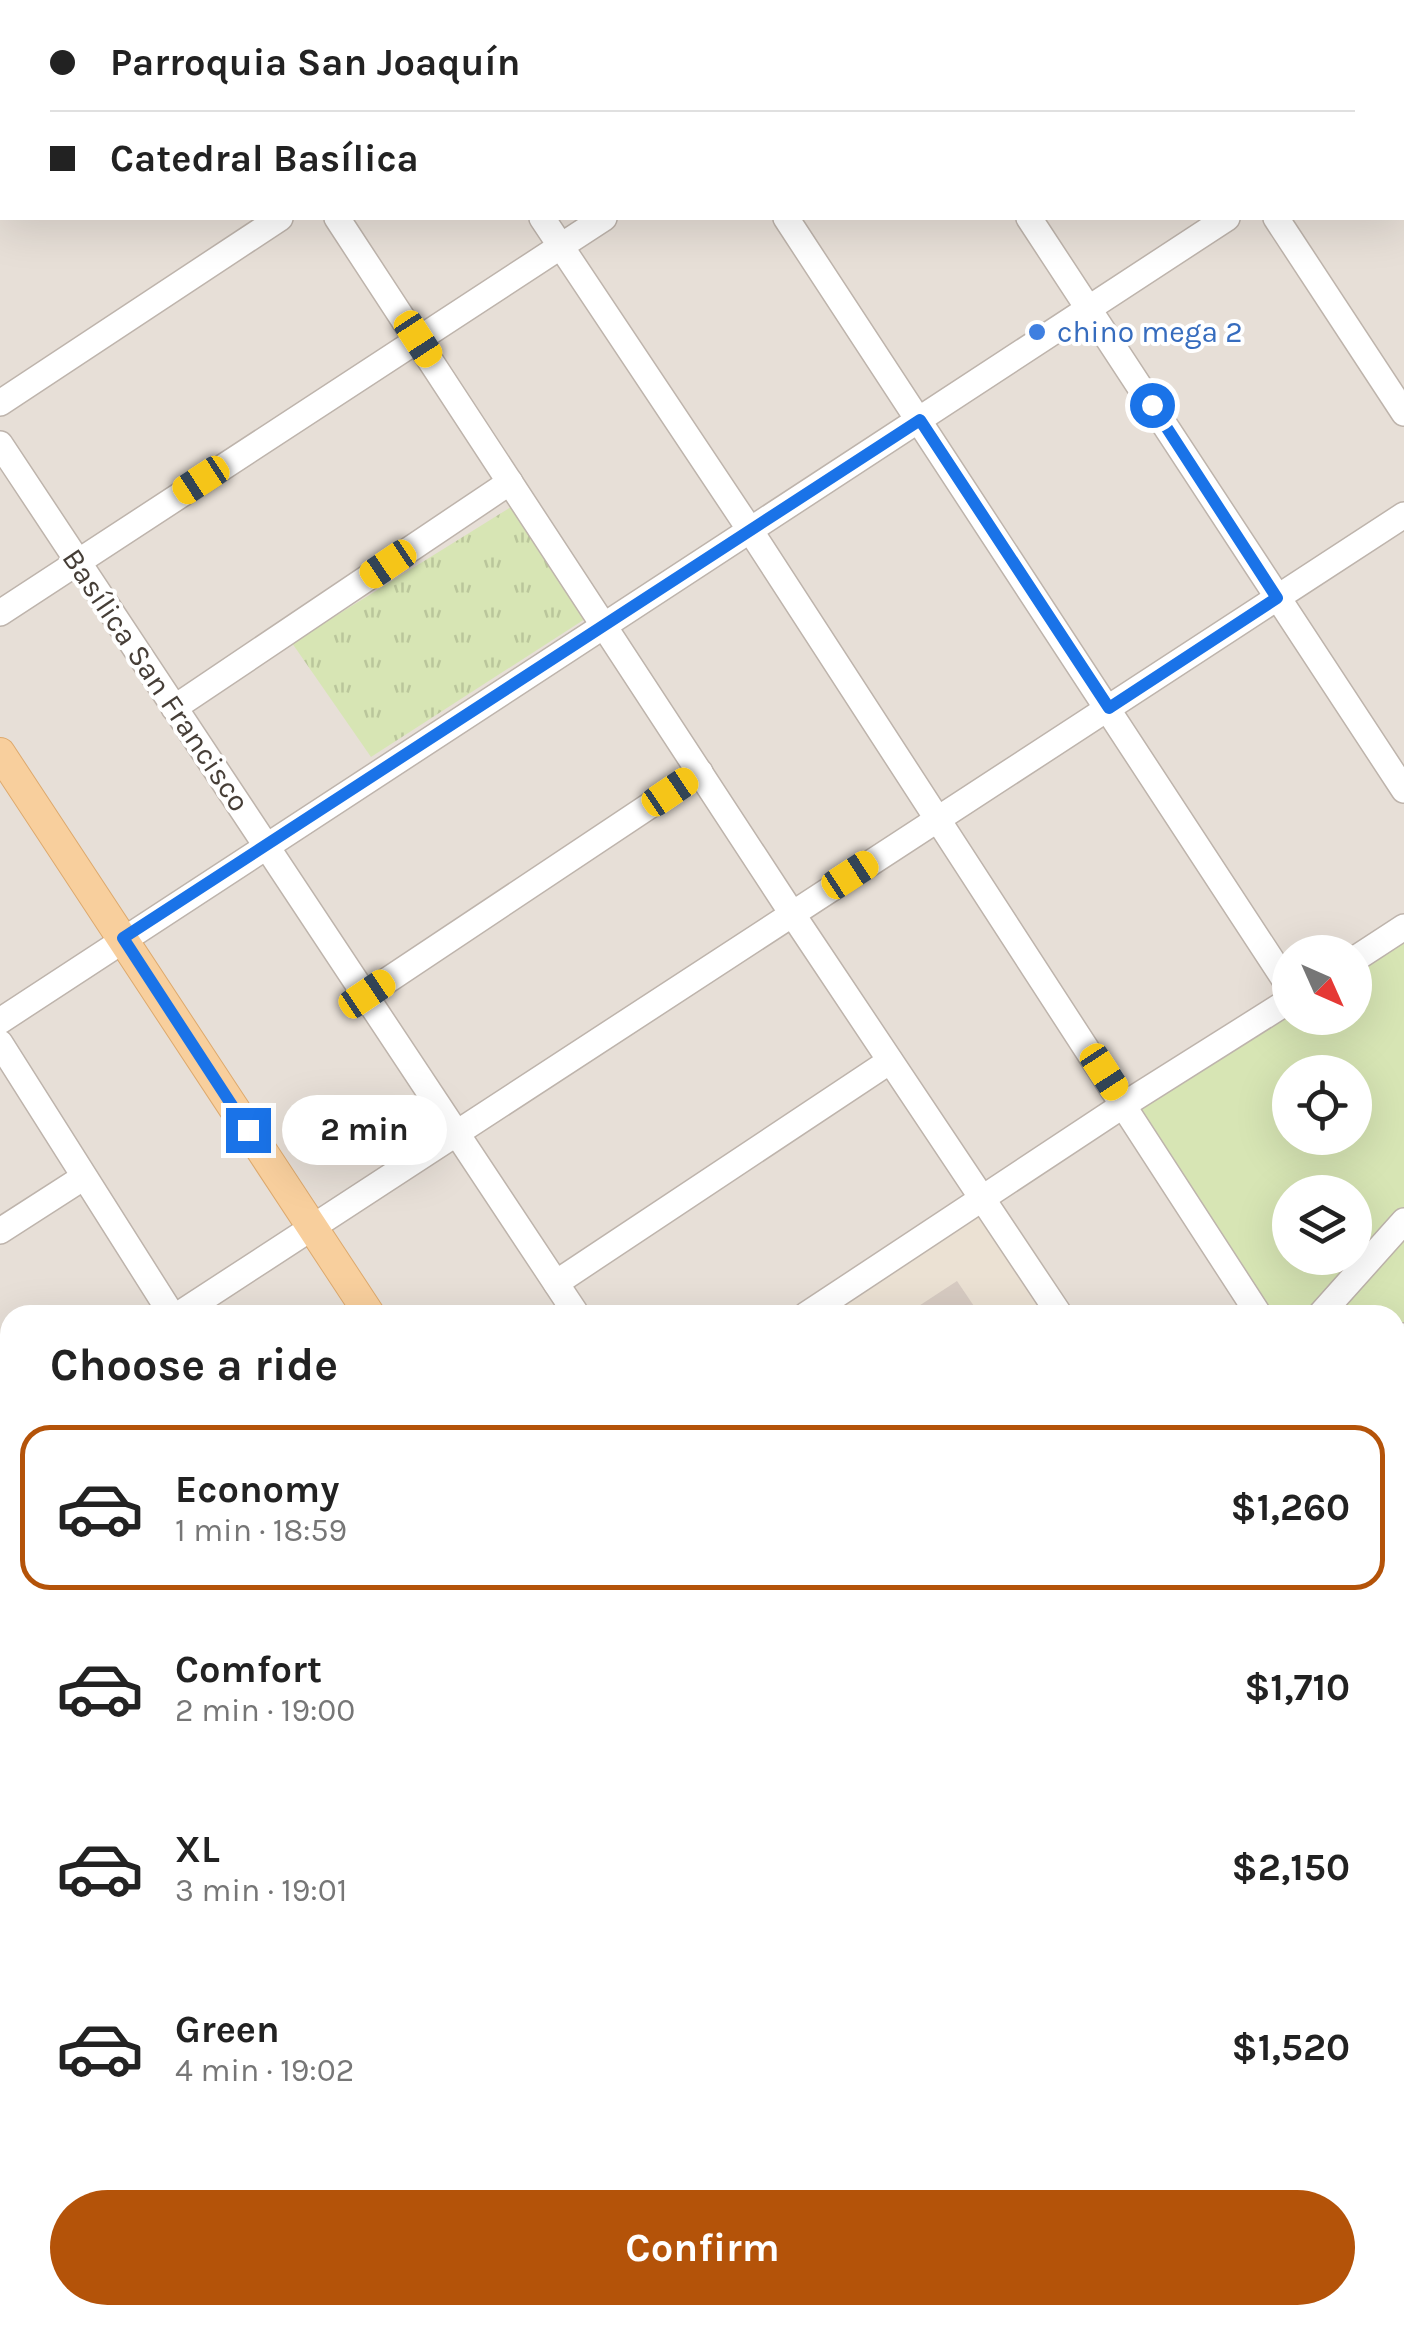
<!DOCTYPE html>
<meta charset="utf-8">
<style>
body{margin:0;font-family:Karla,sans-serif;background:#f2f2f2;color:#222;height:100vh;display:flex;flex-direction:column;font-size:38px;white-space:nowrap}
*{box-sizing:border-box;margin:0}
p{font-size:32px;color:#767676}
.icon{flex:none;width:55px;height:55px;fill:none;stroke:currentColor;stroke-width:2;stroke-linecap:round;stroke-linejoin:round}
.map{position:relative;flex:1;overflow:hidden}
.details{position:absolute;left:0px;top:1305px;width:1405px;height:1020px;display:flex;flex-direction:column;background:#fff;border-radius:30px 30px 0 0;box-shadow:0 10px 40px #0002}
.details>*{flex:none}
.guide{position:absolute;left:0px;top:0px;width:1405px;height:220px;box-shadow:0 10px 40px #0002;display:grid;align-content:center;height:220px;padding:0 50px;background:#fff}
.needle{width:65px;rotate:135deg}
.buttons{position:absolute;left:1272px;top:935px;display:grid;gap:20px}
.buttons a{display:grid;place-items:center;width:100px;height:100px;border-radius:50%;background:#fff;box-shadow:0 10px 40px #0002;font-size:50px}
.end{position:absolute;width:45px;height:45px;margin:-22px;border:12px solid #1a73e8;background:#fff;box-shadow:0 0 0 5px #fff}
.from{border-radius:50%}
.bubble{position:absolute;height:70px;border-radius:35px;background:#fff;box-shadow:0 10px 40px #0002;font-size:32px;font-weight:700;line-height:70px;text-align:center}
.car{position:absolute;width:30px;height:60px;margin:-30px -15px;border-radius:12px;box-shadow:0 0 8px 2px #0007;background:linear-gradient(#f5c518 24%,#345 0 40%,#f5c518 0 76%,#345 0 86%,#f5c518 0)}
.guide b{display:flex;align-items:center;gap:35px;height:95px;font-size:38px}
.guide b+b{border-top:2px solid #e0e0e0}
.guide i{width:25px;height:25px;background:#222}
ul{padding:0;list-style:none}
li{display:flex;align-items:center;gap:30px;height:165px;margin:0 20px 15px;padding:0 30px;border:5px solid transparent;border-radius:30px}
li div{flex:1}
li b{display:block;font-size:38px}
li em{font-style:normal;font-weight:700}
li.active{border-color:#b45309}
li>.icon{width:90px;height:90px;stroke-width:1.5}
h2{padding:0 50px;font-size:45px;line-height:120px}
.primary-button{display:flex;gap:20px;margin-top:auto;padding:20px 50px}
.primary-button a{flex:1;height:115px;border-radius:60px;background:#b45309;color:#fff;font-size:40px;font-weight:700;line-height:115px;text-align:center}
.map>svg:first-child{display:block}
.residential{fill:#e7dfd7;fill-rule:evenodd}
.education{fill:#ebe1d3}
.grass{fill:#d7e5b4;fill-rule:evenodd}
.park{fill:url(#park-tufts)}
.building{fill:#d7cbc2}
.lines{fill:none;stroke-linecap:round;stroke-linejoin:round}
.minor-casing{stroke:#beb4ac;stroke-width:28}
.major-casing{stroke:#dda96d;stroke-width:32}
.minor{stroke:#fff;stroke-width:25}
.major{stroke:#f8cf9d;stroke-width:30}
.route{stroke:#1a73e8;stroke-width:12}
.shop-dot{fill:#3f7fe0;stroke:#fff;stroke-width:4}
.labels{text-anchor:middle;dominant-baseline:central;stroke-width:8;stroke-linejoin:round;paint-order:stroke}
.shop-label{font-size:30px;fill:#366cbe;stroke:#fff;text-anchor:start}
.street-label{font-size:30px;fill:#463e37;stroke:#fff}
</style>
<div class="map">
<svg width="1404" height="2325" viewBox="0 0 1404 2325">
<defs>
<pattern id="park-tufts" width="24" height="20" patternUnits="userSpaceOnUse" patternTransform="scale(2.5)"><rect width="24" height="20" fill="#d7e5b4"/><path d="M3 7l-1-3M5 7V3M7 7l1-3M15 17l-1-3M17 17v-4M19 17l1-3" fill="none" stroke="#bac69b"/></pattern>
</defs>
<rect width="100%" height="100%" fill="#f3eee9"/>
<path class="residential" d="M 0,0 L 1404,0 L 1404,2325 L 0,2325 ZM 2,2 L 1402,2 L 1402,218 L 2,218 ZM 1290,952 L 1355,952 L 1355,1018 L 1290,1018 ZM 1290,1072 L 1355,1072 L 1355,1138 L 1290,1138 ZM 1290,1192 L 1355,1192 L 1355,1258 L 1290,1258 ZM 10,1315 L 1395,1315 L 1395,2315 L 10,2315 Z"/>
<polygon class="education" points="982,1200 1059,1315 807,1315"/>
<path class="grass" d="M 1404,923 L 1404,1336 L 1395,1342 L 1395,1315 L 1260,1315 L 1126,1105 L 1290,998 L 1290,1018 L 1355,1018 L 1355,955 ZM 1290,1072 L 1355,1072 L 1355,1138 L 1290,1138 ZM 1290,1192 L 1355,1192 L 1355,1258 L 1290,1258 Z"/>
<g class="park">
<polygon points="511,507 585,619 371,757 292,643"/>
<polygon points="10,1451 10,1707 0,1692 0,1458"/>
<polygon points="10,2242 10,2315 164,2315 170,2325 0,2325 0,2246"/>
</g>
<polygon class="building" points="957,1281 980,1315 905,1315"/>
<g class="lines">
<g class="minor-casing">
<g id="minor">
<polyline points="402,0 404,2"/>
<polyline points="644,0 645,2"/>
<polyline points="886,0 888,2"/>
<polyline points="1133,0 1135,2"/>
<polyline points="1379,0 1381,2"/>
<polyline points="308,2 312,0"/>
<polyline points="932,2 936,0"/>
<polyline points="1402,35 1404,37"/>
<polyline points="1402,103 1404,102"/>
<polyline points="0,203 2,202"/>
<polyline points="337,218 791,912 1060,1315"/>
<polyline points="542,218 750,530 1259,1315"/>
<polyline points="786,218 1290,988"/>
<polyline points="1029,218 1404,790"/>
<polyline points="1276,218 1404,413"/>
<polyline points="0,403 280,218"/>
<polyline points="0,444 577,1315"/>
<polyline points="0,613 604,218"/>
<polyline points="174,708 510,482"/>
<polyline points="1355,959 1404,927"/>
<polyline points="367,994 700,772"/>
<polyline points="0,1021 1227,218"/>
<polyline points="0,1043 172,1315"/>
<polyline points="0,1231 84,1177"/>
<polyline points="556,1283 890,1061"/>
<polyline points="178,1315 1404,515"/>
<polyline points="806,1315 1125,1104 1290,1000"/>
<polyline points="1320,1315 1404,1221"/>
<polyline points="1395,1342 1404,1336"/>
<polyline points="0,1431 10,1425"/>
<polyline points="1395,1541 1404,1535"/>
<polyline points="1395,1686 1404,1701"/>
<polyline points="0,1728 10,1743"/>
<polyline points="1395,1740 1404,1734"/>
<polyline points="0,1843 10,1836"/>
<polyline points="1395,1946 1404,1940"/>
<polyline points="0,2018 10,2034"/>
<polyline points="1395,2136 1404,2130"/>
<polyline points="0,2226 10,2222"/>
<polyline points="185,2315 191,2325"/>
<polyline points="1393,2315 1400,2325"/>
<polyline points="512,2325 527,2315"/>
<polyline points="847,2325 863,2315"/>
<polyline points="1106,2325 1121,2315"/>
</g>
</g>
<g class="major-casing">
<g id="major">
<polyline points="36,2 38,0"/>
<polyline points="0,38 2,36"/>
<polyline points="0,753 370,1315"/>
<polyline points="1026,2315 1032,2325"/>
</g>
</g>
<use href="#minor" class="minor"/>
<use href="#major" class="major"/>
</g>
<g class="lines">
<polyline class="route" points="248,1130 123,938 920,420 1109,708 1277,598 1152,405"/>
</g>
<circle class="shop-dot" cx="1037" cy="332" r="10"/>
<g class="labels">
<g class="shop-label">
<text x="1057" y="332">chino mega 2</text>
</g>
<g class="street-label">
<text transform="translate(156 680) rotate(56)">Basílica San Francisco</text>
</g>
</g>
</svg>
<div class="buttons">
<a><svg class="needle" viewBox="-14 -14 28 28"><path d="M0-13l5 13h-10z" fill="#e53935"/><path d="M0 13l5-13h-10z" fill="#767676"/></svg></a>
<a><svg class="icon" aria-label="locate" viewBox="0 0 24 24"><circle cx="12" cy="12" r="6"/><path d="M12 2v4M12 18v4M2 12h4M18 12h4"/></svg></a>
<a><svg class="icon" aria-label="layers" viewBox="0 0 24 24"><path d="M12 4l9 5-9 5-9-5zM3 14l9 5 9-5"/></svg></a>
</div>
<i class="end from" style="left:1152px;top:405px"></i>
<i class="end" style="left:248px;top:1130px"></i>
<div class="bubble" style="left:282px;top:1095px;width:165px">2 min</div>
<i class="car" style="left:418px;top:339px;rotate:147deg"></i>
<i class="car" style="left:201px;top:480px;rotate:237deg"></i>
<i class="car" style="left:388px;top:564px;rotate:236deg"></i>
<i class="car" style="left:670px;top:792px;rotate:56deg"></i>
<i class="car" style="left:850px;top:875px;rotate:57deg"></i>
<i class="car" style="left:367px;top:994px;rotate:56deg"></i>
<i class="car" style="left:1104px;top:1072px;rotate:147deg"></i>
<div class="guide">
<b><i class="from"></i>Parroquia San Joaquín</b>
<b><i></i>Catedral Basílica</b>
</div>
<section class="details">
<h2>Choose a ride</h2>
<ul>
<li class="active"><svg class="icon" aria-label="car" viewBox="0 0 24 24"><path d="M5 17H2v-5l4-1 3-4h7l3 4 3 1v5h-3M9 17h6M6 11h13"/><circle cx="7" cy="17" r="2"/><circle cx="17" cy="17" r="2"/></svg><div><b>Economy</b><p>1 min · 18:59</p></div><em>$1,260</em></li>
<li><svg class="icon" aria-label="car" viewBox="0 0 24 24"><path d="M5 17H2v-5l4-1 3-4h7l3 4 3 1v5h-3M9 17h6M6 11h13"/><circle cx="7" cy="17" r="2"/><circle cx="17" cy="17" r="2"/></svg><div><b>Comfort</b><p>2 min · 19:00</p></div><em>$1,710</em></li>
<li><svg class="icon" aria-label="car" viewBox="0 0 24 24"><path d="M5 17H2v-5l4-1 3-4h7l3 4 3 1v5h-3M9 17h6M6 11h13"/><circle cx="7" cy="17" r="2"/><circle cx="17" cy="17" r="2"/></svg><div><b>XL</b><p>3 min · 19:01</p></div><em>$2,150</em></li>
<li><svg class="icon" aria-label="car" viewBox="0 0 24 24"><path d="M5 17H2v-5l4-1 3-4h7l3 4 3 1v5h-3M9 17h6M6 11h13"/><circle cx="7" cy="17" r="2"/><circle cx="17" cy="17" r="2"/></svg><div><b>Green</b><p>4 min · 19:02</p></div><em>$1,520</em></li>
</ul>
<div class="primary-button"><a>Confirm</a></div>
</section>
</div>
